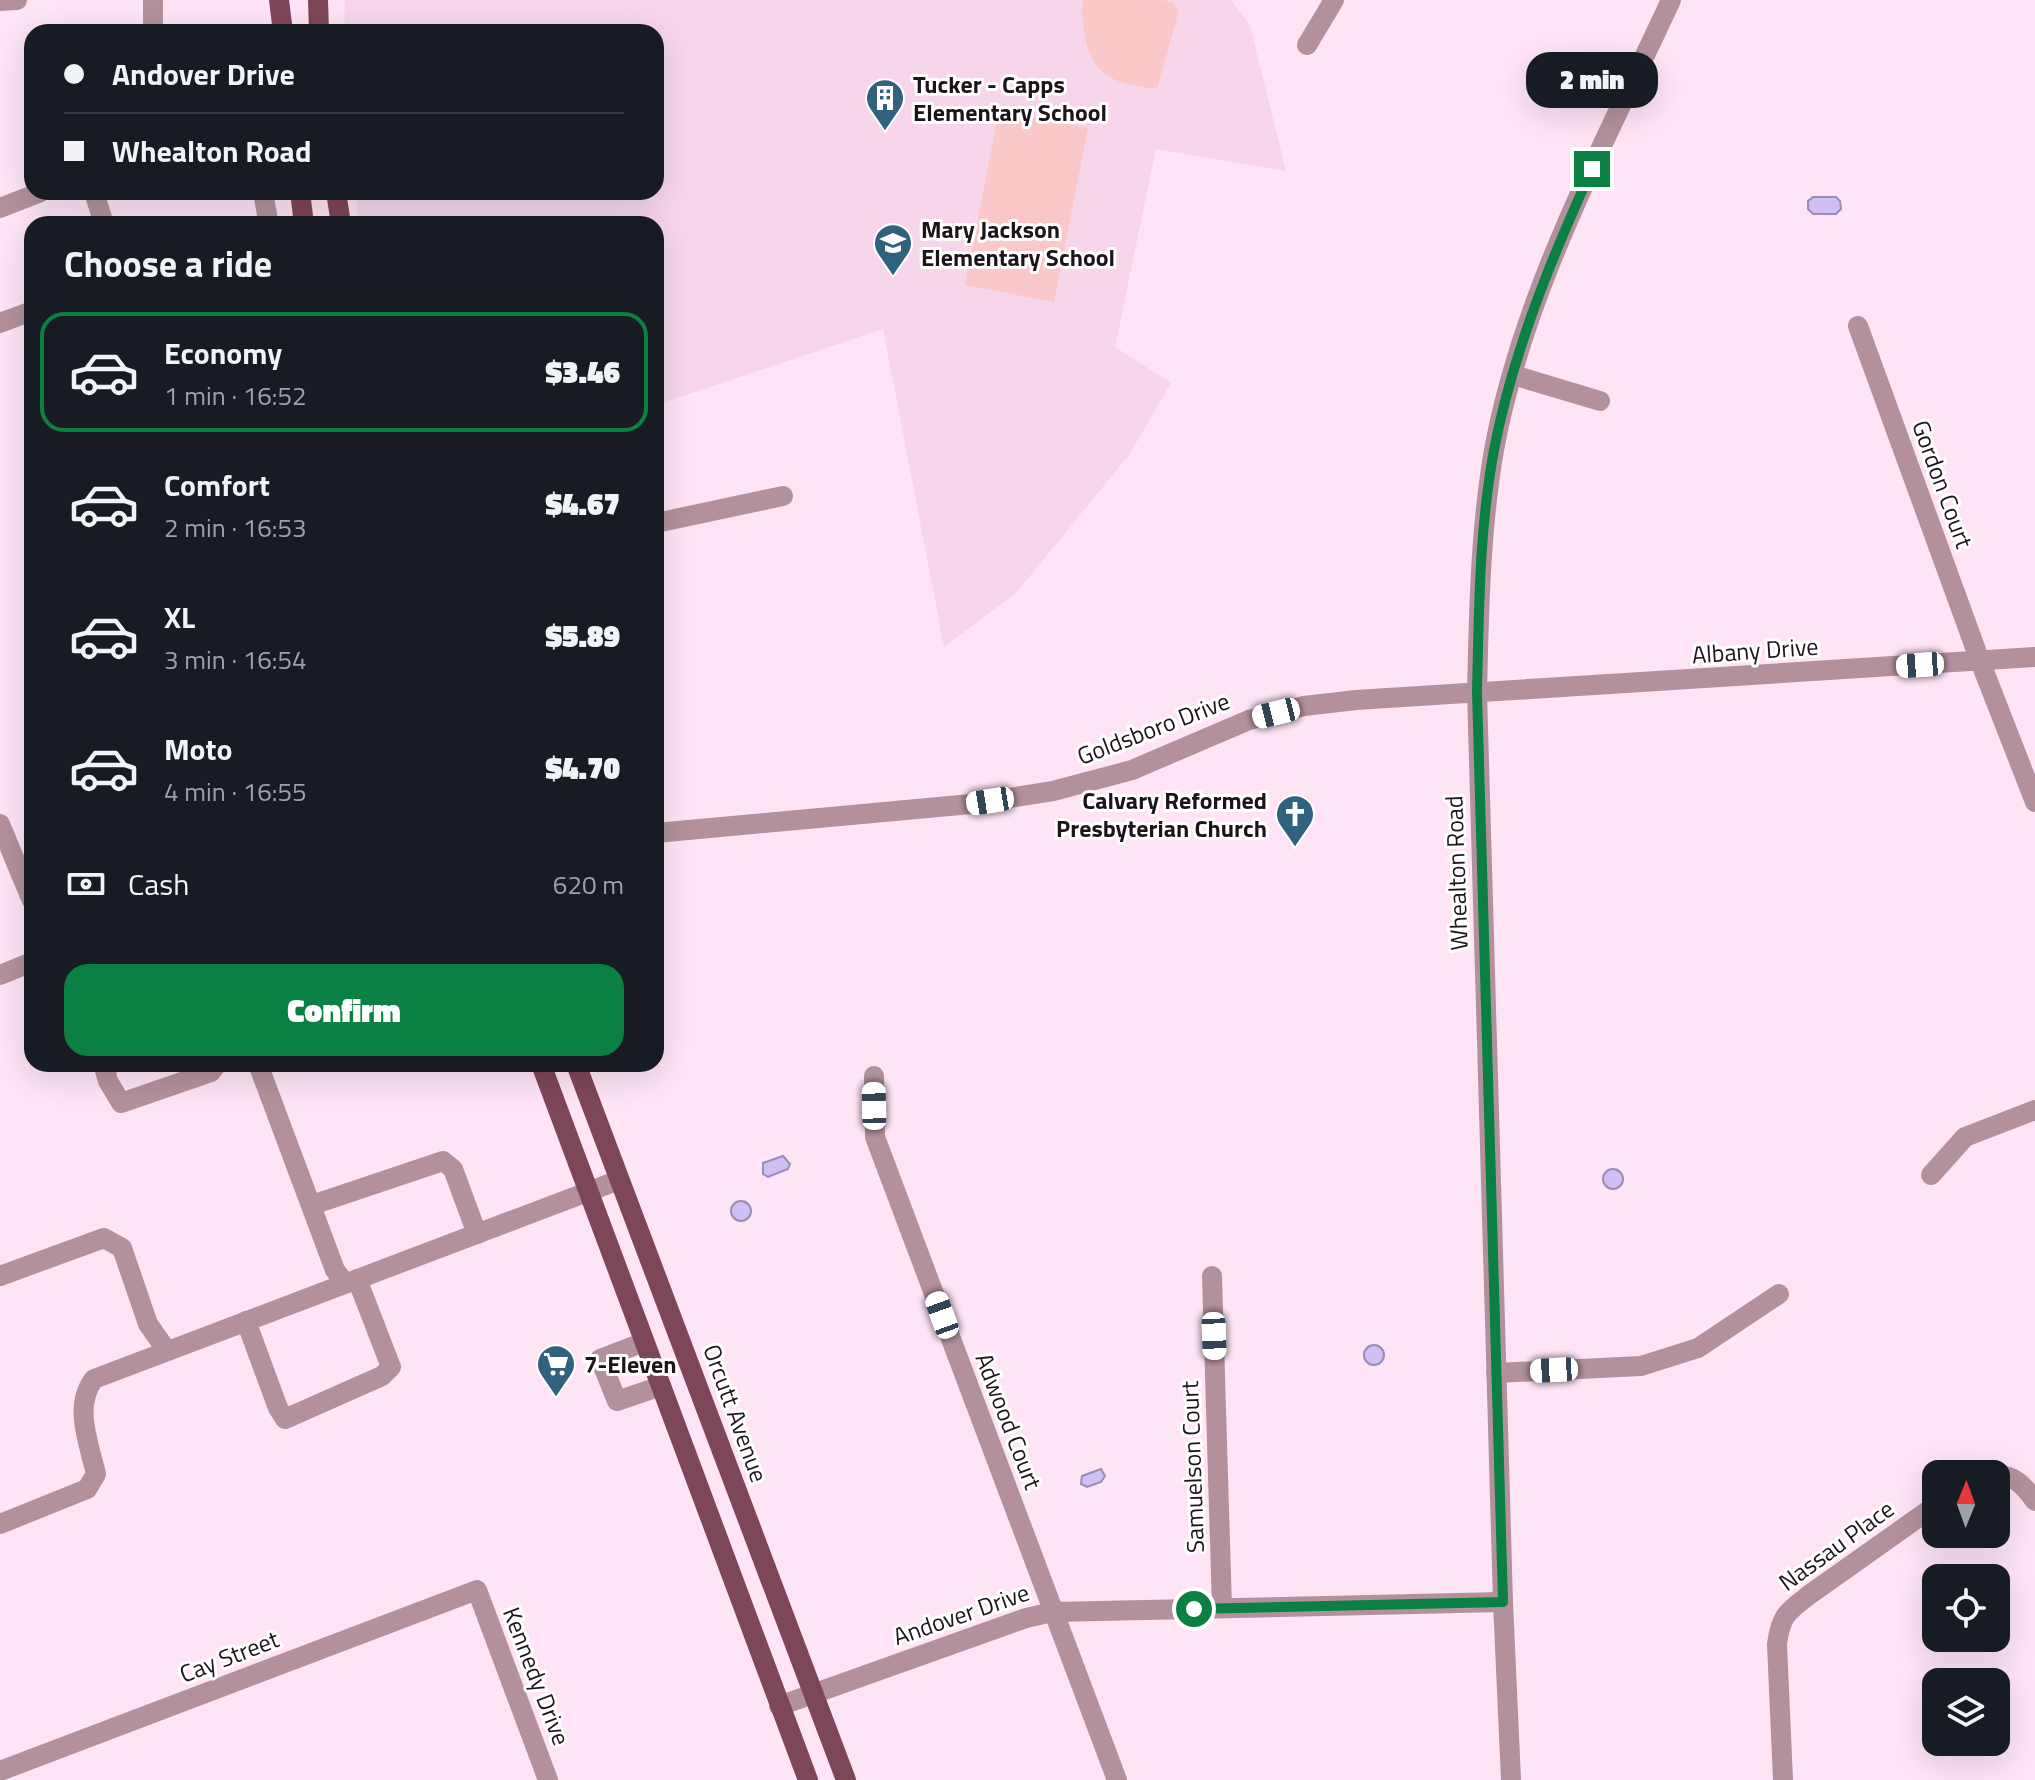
<!DOCTYPE html>
<meta charset="utf-8">
<style>
body{margin:0;font-family:"Titillium Web",sans-serif;background:#242831;color:#f1f3f6;height:100vh;display:flex;flex-direction:column;font-size:30px;white-space:nowrap}
*{box-sizing:border-box;margin:0}
p{font-size:26px;color:#9ea1a6}
.icon{flex:none;width:44px;height:44px;fill:none;stroke:currentColor;stroke-width:2;stroke-linecap:round;stroke-linejoin:round}
.map{position:relative;flex:1;overflow:hidden}
.panel{position:absolute;left:24px;top:216px;width:640px;height:856px;display:flex;flex-direction:column;background:#171b24;border-radius:24px;box-shadow:0 8px 32px #0002}
.panel>*{flex:none}
.top-card{position:absolute;left:24px;top:24px;width:640px;height:176px;border-radius:24px;box-shadow:0 8px 32px #0002;display:grid;align-content:center;height:176px;padding:0 40px;background:#171b24}
.needle{width:52px;rotate:1deg}
.tools{position:absolute;left:1922px;top:1460px;display:grid;gap:16px}
.tools a{display:grid;place-items:center;width:88px;height:88px;border-radius:16px;background:#171b24;box-shadow:0 8px 32px #0002;font-size:40px}
.end{position:absolute;width:36px;height:36px;margin:-18px;border:10px solid #0b8043;background:#fff;box-shadow:0 0 0 4px #fff}
.from{border-radius:50%}
.bubble{position:absolute;height:56px;border-radius:24px;background:#171b24;box-shadow:0 8px 32px #0002;font-size:26px;font-weight:800;line-height:56px;text-align:center}
.car{position:absolute;width:24px;height:48px;margin:-24px -12px;border-radius:10px;box-shadow:0 0 6px 2px #0007;background:linear-gradient(#fff 24%,#345 0 40%,#fff 0 76%,#345 0 86%,#fff 0)}
.top-card b{display:flex;align-items:center;gap:28px;height:76px;font-size:30px}
.top-card b+b{border-top:2px solid #363941}
.top-card i{width:20px;height:20px;background:#f1f3f6}
ul{padding:0;list-style:none}
li{display:flex;align-items:center;gap:24px;height:120px;margin:0 16px 12px;padding:0 24px;border:4px solid transparent;border-radius:24px}
li div{flex:1}
li b{display:block;font-size:30px}
li em{font-style:normal;font-weight:800}
li.selected{border-color:#0b8043}
li>.icon{width:72px;height:72px;stroke-width:1.5}
h2{padding:0 40px;font-size:36px;line-height:96px}
.pay{display:flex;align-items:center;gap:20px;height:88px;padding:0 40px;font-size:30px}
.pay p{margin-inline-start:auto}
.action{display:flex;gap:16px;margin-top:auto;padding:16px 40px}
.action a{flex:1;height:92px;border-radius:24px;background:#0b8043;color:#fff;font-size:32px;font-weight:800;line-height:92px;text-align:center}
.map>svg:first-child{display:block}
.built{fill:#f7d6ec}
.green{fill:#fac8c8}
.water{fill:#cfbff5;stroke:#9a8cb3;stroke-width:2}
.lines{fill:none;stroke-linecap:round;stroke-linejoin:round}
.minor{stroke:#b3919c;stroke-width:20}
.major{stroke:#7e4659;stroke-width:20}
.route{stroke:#0b8043;stroke-width:10}
.labels{text-anchor:middle;dominant-baseline:central;stroke-width:6;stroke-linejoin:round;paint-order:stroke}
.poi-label{font-size:24px;font-weight:bold;fill:#1d141a;stroke:#fff;text-anchor:start}
.street-label{font-size:24px;fill:#1d141a;stroke:#fff}
</style>
<div class="map">
<svg width="2035" height="1780" viewBox="0 0 2035 1780">
<rect width="100%" height="100%" fill="#fee4f5"/>
<polygon class="built" points="345,0 1231,0 1250,25 1286,171 1156,149 1115,347 1171,383 1129,455 1016,593 944,647 883,329 656,405 656,224 358,224 356,192 656,192 656,32 344,32"/>
<g class="green">
<path d="M 1083,0 L 1162,0 L 1172,2 L 1179,10 L 1157,89 C 1116,84 1091,78 1084,32 C 1083,21 1081,11 1083,0 Z"/>
<polygon points="999,110 1088,128 1054,302 965,285"/>
</g>
<g class="water">
<polygon points="1813,197 1836,197 1840,201 1841,209 1836,214 1813,214 1808,209 1808,201"/>
<polygon points="783,1156 790,1164 788,1169 768,1177 763,1174 763,1163"/>
<circle cx="1613" cy="1179" r="10"/>
<circle cx="741" cy="1211" r="10"/>
<circle cx="1374" cy="1355" r="10"/>
<polygon points="1101,1469 1105,1476 1101,1482 1087,1487 1081,1484 1082,1476"/>
</g>
<g class="lines">
<g class="minor">
<polyline points="153,0 153,32"/>
<polyline points="0,1 17,0"/>
<polyline points="1307,45 1334,0"/>
<polyline points="94,192 104,224"/>
<polyline points="263,192 268,220"/>
<polyline points="0,208 41,192"/>
<polyline points="0,323 32,311"/>
<polyline points="1858,326 1980,661 2035,802"/>
<polyline points="1513,375 1600,401"/>
<polyline points="656,523 783,496"/>
<polyline points="0,824 32,901"/>
<polyline points="656,833 971,804 1053,791 1132,770 1249,720 1304,706 1356,700 2035,657"/>
<polyline points="0,975 32,962"/>
<polyline points="112,1064 104,1067 108,1081 121,1103 211,1072 217,1064"/>
<polyline points="258,1064 335,1270 345,1283"/>
<polyline points="874,1076 875,1137 1117,1780"/>
<polyline points="1931,1175 1965,1137 2035,1110"/>
<polyline points="312,1205 443,1161 453,1169 477,1234"/>
<polyline points="0,1276 104,1238 122,1248 148,1324 167,1351"/>
<polyline points="1212,1276 1222,1608"/>
<polyline points="246,1321 278,1408 285,1419 382,1376 391,1367 357,1279"/>
<polyline points="644,1342 600,1359 617,1401 661,1386"/>
<polyline points="1496,1373 1641,1366 1698,1348 1779,1294"/>
<path d="M 1996,1475 C 2014,1474 2025,1487 2035,1501"/>
<path d="M 0,1524 L 87,1489 L 96,1474 C 89,1443 73,1406 94,1379 L 619,1180"/>
<polyline points="779,1706 1026,1618 1053,1612 1503,1602"/>
<polyline points="0,1771 477,1590 548,1780"/>
<path d="M 1511,1780 L 1503,1602 L 1477,692 C 1479,611 1480,531 1494,450 C 1523,292 1604,145 1671,0"/>
<path d="M 1783,1780 L 1777,1644 C 1781,1615 1787,1612 1809,1595 L 1936,1505"/>
</g>
<g class="major">
<polyline points="279,0 283,32"/>
<polyline points="318,0 319,32"/>
<polyline points="300,192 304,224"/>
<polyline points="336,192 341,224"/>
<polyline points="541,1064 808,1780"/>
<polyline points="576,1064 846,1780"/>
</g>
</g>
<g class="lines">
<path class="route" d="M 1194,1609 L 1503,1602 L 1477,692 C 1479,611 1479,530 1494,450 C 1513,352 1551,259 1592,169"/>
</g>
<defs>
<g id="building-pin" transform="scale(2)"><path d="M0 17L-7.5 6A9.5 9.5 0 1 1 7.5 6Z" fill="#30617f" stroke="#fff"/><path d="M-4-6H4V6H1V3H-1V6H-4ZM-2.5-4.3h1.7v1.8h-1.7ZM.8-4.3h1.7v1.8H.8ZM-2.5-1h1.7V.8h-1.7ZM.8-1h1.7V.8H.8Z" fill="#fff"/></g>
<g id="school-pin" transform="scale(2)"><path d="M0 17L-7.5 6A9.5 9.5 0 1 1 7.5 6Z" fill="#30617f" stroke="#fff"/><path d="M0-5L7-2L0 1L-7-2ZM-4 1L0 2.5L4 1V4Q0 6-4 4Z" fill="#fff"/></g>
<g id="church-pin" transform="scale(2)"><path d="M0 17L-7.5 6A9.5 9.5 0 1 1 7.5 6Z" fill="#30617f" stroke="#fff"/><path d="M-1.2-6h2.4v3.5h3.3v2.4h-3.3V6h-2.4V-.1h-3.3v-2.4h3.3Z" fill="#fff"/></g>
<g id="supermarket-pin" transform="scale(2)"><path d="M0 17L-7.5 6A9.5 9.5 0 1 1 7.5 6Z" fill="#30617f" stroke="#fff"/><path d="M-6-5.5h2.5l.6 2H6L4.5 2H-2.5L-4.4-4H-6ZM-1.5 3.2a1.3 1.3 0 1 0 .1 0ZM3 3.2a1.3 1.3 0 1 0 .1 0Z" fill="#fff"/></g>
</defs>
<g fill-rule="evenodd">
<use href="#building-pin" x="885" y="98"/>
<use href="#school-pin" x="893" y="243"/>
<use href="#church-pin" x="1295" y="814"/>
<use href="#supermarket-pin" x="556" y="1364"/>
</g>
<g class="labels">
<g class="poi-label">
<text x="913" y="84">Tucker - Capps<tspan x="913" dy="28">Elementary School</tspan></text>
<text x="921" y="229">Mary Jackson<tspan x="921" dy="28">Elementary School</tspan></text>
<text x="1267" y="800" text-anchor="end">Calvary Reformed<tspan x="1267" dy="28">Presbyterian Church</tspan></text>
<text x="584" y="1364">7-Eleven</text>
</g>
<g class="street-label">
<text transform="translate(1943 484) rotate(70)">Gordon Court</text>
<text transform="translate(1755 650) rotate(-4)">Albany Drive</text>
<text transform="translate(1153 728) rotate(-21)">Goldsboro Drive</text>
<text transform="translate(1456 873) rotate(-92)">Whealton Road</text>
<text transform="translate(736 1413) rotate(70)">Orcutt Avenue</text>
<text transform="translate(1009 1421) rotate(69)">Adwood Court</text>
<text transform="translate(1192 1467) rotate(-92)">Samuelson Court</text>
<text transform="translate(1836 1545) rotate(-36)">Nassau Place</text>
<text transform="translate(961 1614) rotate(-19)">Andover Drive</text>
<text transform="translate(229 1656) rotate(-21)">Cay Street</text>
<text transform="translate(537 1676) rotate(69)">Kennedy Drive</text>
</g>
</g>
</svg>
<div class="tools">
<a><svg class="needle" viewBox="-14 -14 28 28"><path d="M0-13l5 13h-10z" fill="#e53935"/><path d="M0 13l5-13h-10z" fill="#9ea1a6"/></svg></a>
<a><svg class="icon" aria-label="locate" viewBox="0 0 24 24"><circle cx="12" cy="12" r="6"/><path d="M12 2v4M12 18v4M2 12h4M18 12h4"/></svg></a>
<a><svg class="icon" aria-label="layers" viewBox="0 0 24 24"><path d="M12 4l9 5-9 5-9-5zM3 14l9 5 9-5"/></svg></a>
</div>
<i class="end from" style="left:1194px;top:1609px"></i>
<i class="end" style="left:1592px;top:169px"></i>
<div class="bubble" style="left:1526px;top:52px;width:132px">2 min</div>
<i class="car" style="left:1920px;top:665px;rotate:266deg"></i>
<i class="car" style="left:1276px;top:713px;rotate:256deg"></i>
<i class="car" style="left:990px;top:801px;rotate:261deg"></i>
<i class="car" style="left:874px;top:1106px;rotate:359deg"></i>
<i class="car" style="left:942px;top:1315px;rotate:340deg"></i>
<i class="car" style="left:1214px;top:1336px;rotate:178deg"></i>
<i class="car" style="left:1554px;top:1370px;rotate:267deg"></i>
<div class="top-card">
<b><i class="from"></i>Andover Drive</b>
<b><i></i>Whealton Road</b>
</div>
<section class="panel">
<h2>Choose a ride</h2>
<ul>
<li class="selected"><svg class="icon" aria-label="car" viewBox="0 0 24 24"><path d="M5 17H2v-5l4-1 3-4h7l3 4 3 1v5h-3M9 17h6M6 11h13"/><circle cx="7" cy="17" r="2"/><circle cx="17" cy="17" r="2"/></svg><div><b>Economy</b><p>1 min · 16:52</p></div><em>$3.46</em></li>
<li><svg class="icon" aria-label="car" viewBox="0 0 24 24"><path d="M5 17H2v-5l4-1 3-4h7l3 4 3 1v5h-3M9 17h6M6 11h13"/><circle cx="7" cy="17" r="2"/><circle cx="17" cy="17" r="2"/></svg><div><b>Comfort</b><p>2 min · 16:53</p></div><em>$4.67</em></li>
<li><svg class="icon" aria-label="car" viewBox="0 0 24 24"><path d="M5 17H2v-5l4-1 3-4h7l3 4 3 1v5h-3M9 17h6M6 11h13"/><circle cx="7" cy="17" r="2"/><circle cx="17" cy="17" r="2"/></svg><div><b>XL</b><p>3 min · 16:54</p></div><em>$5.89</em></li>
<li><svg class="icon" aria-label="car" viewBox="0 0 24 24"><path d="M5 17H2v-5l4-1 3-4h7l3 4 3 1v5h-3M9 17h6M6 11h13"/><circle cx="7" cy="17" r="2"/><circle cx="17" cy="17" r="2"/></svg><div><b>Moto</b><p>4 min · 16:55</p></div><em>$4.70</em></li>
</ul>
<div class="pay"><svg class="icon" aria-label="cash" viewBox="0 0 24 24"><path d="M3 7h18v10H3z"/><circle cx="12" cy="12" r="2"/></svg>Cash<p>620 m</p></div>
<div class="action"><a>Confirm</a></div>
</section>
</div>
